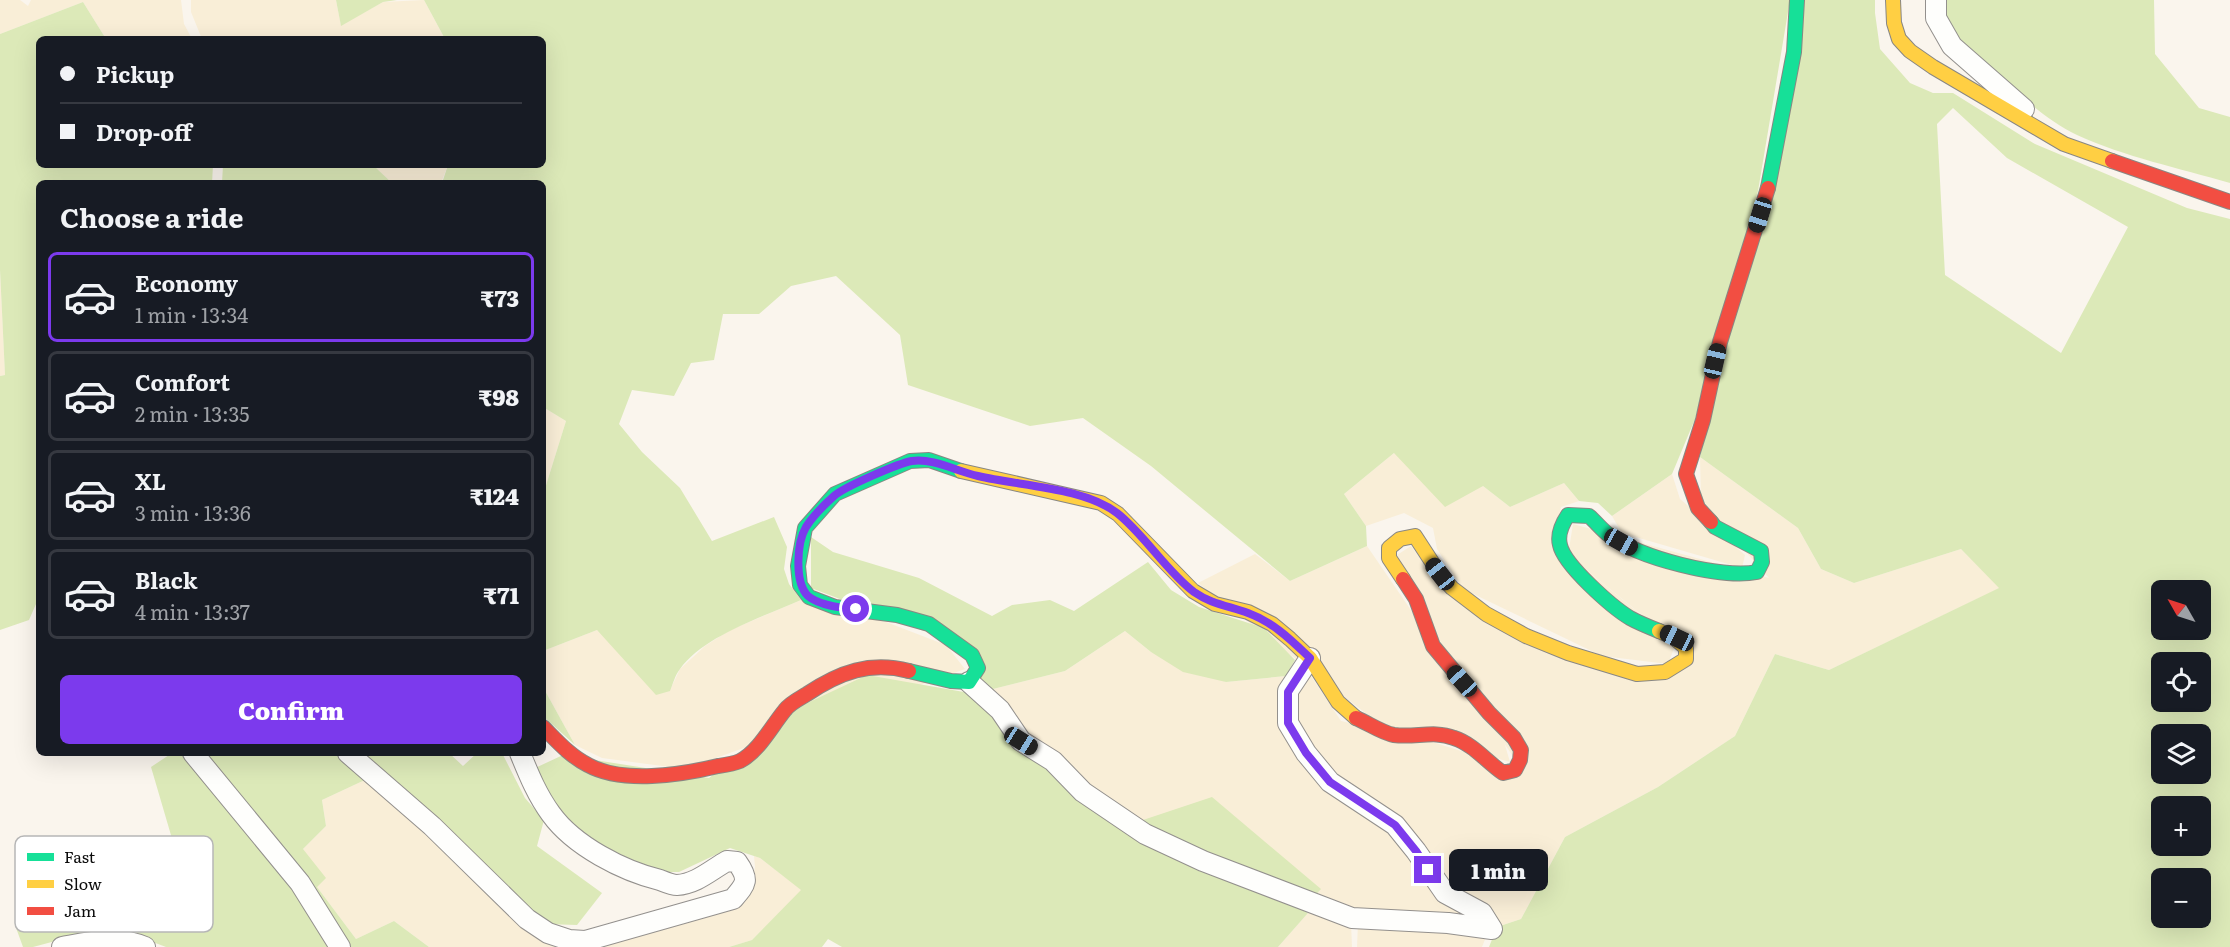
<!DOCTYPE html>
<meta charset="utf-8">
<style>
body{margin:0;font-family:Literata,serif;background:#242831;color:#f1f3f6;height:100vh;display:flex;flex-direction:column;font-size:22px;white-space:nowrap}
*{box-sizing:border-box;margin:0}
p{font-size:20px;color:#9ea1a6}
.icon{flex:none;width:33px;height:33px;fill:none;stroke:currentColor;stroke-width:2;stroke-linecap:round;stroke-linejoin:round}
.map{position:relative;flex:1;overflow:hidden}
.details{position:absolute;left:36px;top:180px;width:510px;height:576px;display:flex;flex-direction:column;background:#171b24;border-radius:9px;box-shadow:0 6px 24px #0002}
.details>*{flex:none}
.banner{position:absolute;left:36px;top:36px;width:510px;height:132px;border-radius:9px;box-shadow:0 6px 24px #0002;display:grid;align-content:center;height:132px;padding:0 24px;background:#171b24}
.needle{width:39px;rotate:309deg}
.controls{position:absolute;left:2151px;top:580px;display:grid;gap:12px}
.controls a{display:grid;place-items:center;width:60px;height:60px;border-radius:9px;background:#171b24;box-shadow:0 6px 24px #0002;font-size:30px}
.end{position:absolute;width:27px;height:27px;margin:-14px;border:8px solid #7c3aed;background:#fff;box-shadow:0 0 0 3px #fff}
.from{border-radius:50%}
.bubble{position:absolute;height:42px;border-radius:9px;background:#171b24;box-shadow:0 6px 24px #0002;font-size:20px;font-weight:800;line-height:42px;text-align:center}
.car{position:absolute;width:18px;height:36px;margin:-18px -9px;border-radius:8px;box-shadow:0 0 4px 2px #0007;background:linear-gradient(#222 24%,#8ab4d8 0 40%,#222 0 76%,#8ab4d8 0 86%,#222 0)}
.banner b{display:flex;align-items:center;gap:21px;height:57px;font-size:22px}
.banner b+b{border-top:2px solid #363941}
.banner i{width:15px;height:15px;background:#f1f3f6}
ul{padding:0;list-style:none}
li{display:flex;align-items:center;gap:18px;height:90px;margin:0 12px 9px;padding:0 12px;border:3px solid #363941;border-radius:9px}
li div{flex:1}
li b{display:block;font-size:22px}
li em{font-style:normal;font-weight:800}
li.selected{border-color:#7c3aed}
li>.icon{width:54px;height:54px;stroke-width:1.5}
h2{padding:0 24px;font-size:27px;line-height:72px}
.primary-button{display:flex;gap:12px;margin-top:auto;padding:12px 24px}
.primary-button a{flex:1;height:69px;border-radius:9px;background:#7c3aed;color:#fff;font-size:24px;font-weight:800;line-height:69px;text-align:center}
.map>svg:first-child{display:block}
.farmland{fill:#f9eed7}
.forest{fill:#dce9b8;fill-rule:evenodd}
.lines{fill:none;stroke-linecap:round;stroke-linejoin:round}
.street-casing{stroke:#93908d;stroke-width:22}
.fast-casing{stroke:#898783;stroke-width:16}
.slow-casing{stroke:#898783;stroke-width:16}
.jam-casing{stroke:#898783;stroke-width:16}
.street{stroke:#fefefc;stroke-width:20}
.fast{stroke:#16e098;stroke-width:14}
.slow{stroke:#ffcf43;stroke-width:14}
.jam{stroke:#f24e42;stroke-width:14}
.route{stroke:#7c3aed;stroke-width:8}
.key{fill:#fff;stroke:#b6b6b6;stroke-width:1.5}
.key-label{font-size:16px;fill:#0b0b0b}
</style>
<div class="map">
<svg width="2230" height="947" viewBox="0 0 2230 947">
<rect width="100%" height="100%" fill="#faf5ed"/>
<g class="farmland">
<polygon points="0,0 20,0 28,6 31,0 181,0 184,24 192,39 106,39 83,2 0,34"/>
<polygon points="191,0 336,0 341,25 383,2 424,0 445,39 202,39 191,12"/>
<polygon points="373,165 448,165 441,183 392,183"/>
<polygon points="0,270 5,375 0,376"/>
<polygon points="543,407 566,421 543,495"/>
<polygon points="1394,453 1483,486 1510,507 1564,483 1579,501 1561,507 1553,543 1676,643 1668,664 1602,656 1463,589 1437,549 1433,528 1404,513 1366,526 1344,494"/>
<polygon points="1700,457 1798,528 1821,569 1854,583 1961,549 2000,588 1829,670 1775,654 1735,736 1658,787 1565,837 1521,919 1497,927 1446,888 1397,822 1332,779 1291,720 1292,694 1307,670 1341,721 1426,740 1522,770 1450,662 1397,555 1411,546 1438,584 1632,681 1694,653 1637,611 1568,555 1573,524 1769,578 1701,501"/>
<polygon points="1672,474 1680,499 1745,555 1742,568 1622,533 1612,516"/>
<polygon points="1367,546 1415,616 1502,735 1510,762 1382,726 1198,583 1255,554 1290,581"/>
<polygon points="801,600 886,622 946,645 965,669 685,769 602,758 575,745 543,687 543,651 597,630 670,690 680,669 705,646 730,630"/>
<polygon points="1125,631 1151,652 1226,682 1286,676 1282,727 1393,829 1486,923 1353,913 1314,897 1320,890 1134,823 1023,738 989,690 1065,671"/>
<polygon points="367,779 566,947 429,947 394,921 356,939 317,887 303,849 326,826 322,800"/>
<polygon points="754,856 760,858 802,890 752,940 729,947 600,947 734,905 751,888 755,867"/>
<polygon points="1308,913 1351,922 1352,947 1278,947"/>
<polygon points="1358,923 1488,932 1482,947 1357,947"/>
</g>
<g class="forest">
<polygon points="336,0 397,0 383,2 341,26"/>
<path d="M 424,0 L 1790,0 L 1758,191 L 1695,419 L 1672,474 L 1612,516 L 1598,503 L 1579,501 L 1564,483 L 1510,507 L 1483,486 L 1445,507 L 1394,453 L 1344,494 L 1366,526 L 1367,546 L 1290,581 L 1151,466 L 1083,418 L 1030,426 L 908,385 L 900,335 L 836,276 L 791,286 L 759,314 L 723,314 L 714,360 L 691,363 L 674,396 L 632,390 L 619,424 L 642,452 L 680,488 L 712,541 L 774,517 L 787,547 L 784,569 L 789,584 L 801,600 C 765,616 703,636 680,669 C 675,675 673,684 670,691 L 656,695 L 597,630 L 543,651 L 543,495 L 566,421 L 543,407 L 543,183 L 442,183 L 448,165 L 543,165 L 543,39 L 445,39 Z"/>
<path d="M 1801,0 L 1875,0 L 1875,13 L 1880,49 L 1910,83 L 1933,93 L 1953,93 L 2035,144 L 2187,208 L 2230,219 L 2230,947 L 1489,947 L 1497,927 L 1521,919 L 1565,837 L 1658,787 L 1735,736 L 1775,654 L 1829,670 L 1999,588 L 1961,549 L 1854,583 L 1821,569 L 1798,528 L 1700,457 ZM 1953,108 L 2007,158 L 2128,227 L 2061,353 L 1945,275 L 1937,124 ZM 2162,591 L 2200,591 L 2200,630 L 2162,630 ZM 2162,663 L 2200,663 L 2200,702 L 2162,702 ZM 2162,735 L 2200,735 L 2200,774 L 2162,774 ZM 2162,807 L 2200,807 L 2200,846 L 2162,846 ZM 2162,879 L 2200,879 L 2200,918 L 2162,918 Z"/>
<path d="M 1941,0 L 2154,0 L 2155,54 L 2199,108 L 2230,117 L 2230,183 C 2179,168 2125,157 2077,135 C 2043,119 2015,90 1986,65 C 1966,48 1942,29 1941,0 Z"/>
<polygon points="83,2 106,39 39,39 39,165 213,165 212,183 39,183 39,603 36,604 29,620 0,630 0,376 5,375 0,270 0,34"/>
<polygon points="223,165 373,165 392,183 222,183"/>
<polygon points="811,537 833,552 919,578 992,616 1012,605 1050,600 1074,611 1148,562 1171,590 1199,607 1264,628 1295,660 1286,676 1226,682 1183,672 1151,652 1125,631 1065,671 989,690 977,681 977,651 811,588"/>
<polygon points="867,675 981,695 1082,796 1308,913 1278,947 842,947 828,939 822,947 729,947 752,940 801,890 760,858 730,848 679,872 651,872 604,848 564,822 533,769 563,755 709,778 801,706"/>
<polygon points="543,687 575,745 543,716"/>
<polygon points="172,753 188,753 297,889 333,947 166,947 126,932 93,931 33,947 23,947 15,925 74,905 84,866 155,863 173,842 151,767"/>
<polygon points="201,753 341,753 367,779 322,800 326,826 303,849 326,878 317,887 356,939 394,921 429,947 350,947 302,877"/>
<polygon points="358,753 449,753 463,766 477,753 502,753 525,798 544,820 537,846 602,893 577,925 545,924"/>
<polygon points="1212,797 1321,889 1314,897 1134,823"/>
</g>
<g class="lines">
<g class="street-casing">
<g id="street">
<polyline points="1936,0 1936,18 1952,46 2024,109"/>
<polyline points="969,682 1000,710 1021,741 1053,761 1083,792 1145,834 1203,861 1352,918 1448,923 1492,929 1482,913 1445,893 1416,851 1395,825 1330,782 1306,753 1288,723 1288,691 1310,658"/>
<polyline points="193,753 300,883 340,947"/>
<path d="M 348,753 L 432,826 L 527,919 L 548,933 L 569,940 L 585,941 L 733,899 C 746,884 750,880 737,862 L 727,861 C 711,870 696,884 677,885 C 672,885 665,882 660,880 C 623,871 574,846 551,814 C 537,795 529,775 520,753"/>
<path d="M 62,947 C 90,942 118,935 145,947"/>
</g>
</g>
<g class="fast-casing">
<g id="fast">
<polyline points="1768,188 1794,52 1797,0"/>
<path d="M 1659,631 C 1649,627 1639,623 1630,618 C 1612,607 1564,565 1560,545 C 1557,534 1562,524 1568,515 L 1589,516 C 1596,522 1602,530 1609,535 C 1638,558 1722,579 1757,572 L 1762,562 L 1761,551 L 1715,527 L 1711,522"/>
<polyline points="909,671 951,681 969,682 978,668 972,655 929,624 897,615 835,607 809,597 800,585 798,566 805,528 835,494 910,461 929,460 961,471"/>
</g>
</g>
<g class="slow-casing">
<g id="slow">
<polyline points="1893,0 1894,23 1899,39 1910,51 1933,67 2064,144 2112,161"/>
<polyline points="961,471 1101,503 1118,514 1193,591 1215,604 1248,612 1272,624 1290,639 1310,658 1338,702 1356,718"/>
<polyline points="1403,579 1389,558 1389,548 1400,539 1415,536 1441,576 1452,588 1486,614 1526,636 1568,653 1637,674 1665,672 1686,659 1686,648 1673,637 1659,631"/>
</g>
</g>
<g class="jam-casing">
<g id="jam">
<polyline points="2112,161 2230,202"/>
<polyline points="1711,522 1698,508 1686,474 1703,420 1720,342 1768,188"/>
<path d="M 1356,718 C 1368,723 1382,733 1394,735 C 1415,738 1434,730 1454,738 C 1473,744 1487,762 1503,773 L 1515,770 L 1520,760 L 1521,750 L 1514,738 L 1489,713 L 1433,646 L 1416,599 L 1403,579"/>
<path d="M 543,727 C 557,741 570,756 588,765 C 622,784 681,775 718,766 C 725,765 733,764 740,761 C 759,751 771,727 785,710 C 790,703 799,699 807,694 C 840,672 870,661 909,671"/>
</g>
</g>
<use href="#street" class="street"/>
<use href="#fast" class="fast"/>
<use href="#slow" class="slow"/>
<use href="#jam" class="jam"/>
</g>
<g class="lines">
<path class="route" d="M 856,609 C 842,608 820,606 808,596 C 794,582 797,542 806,527 C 813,516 824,505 834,496 C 844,487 899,463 912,461 C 933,458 956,471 978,476 C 1019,486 1083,487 1117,513 C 1144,534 1167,572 1194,592 C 1211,604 1229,606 1248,613 C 1273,622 1291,640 1310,658 L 1288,692 L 1288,723 L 1306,753 L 1330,782 L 1395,825 L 1416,851 L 1428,870"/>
</g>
<rect x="15" y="836" width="198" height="96" rx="9" class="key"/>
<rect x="27" y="853" width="27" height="8" fill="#16e098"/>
<rect x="27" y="880" width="27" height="8" fill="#ffcf43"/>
<rect x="27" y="907" width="27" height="8" fill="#f24e42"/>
<g class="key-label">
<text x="64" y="863">Fast</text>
<text x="64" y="890">Slow</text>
<text x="64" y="917">Jam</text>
</g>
</svg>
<div class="controls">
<a><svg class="needle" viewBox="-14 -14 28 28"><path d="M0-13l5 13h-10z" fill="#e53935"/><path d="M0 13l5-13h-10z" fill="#9ea1a6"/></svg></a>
<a><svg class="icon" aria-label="locate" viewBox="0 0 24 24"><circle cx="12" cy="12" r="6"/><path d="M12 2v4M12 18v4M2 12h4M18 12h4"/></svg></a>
<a><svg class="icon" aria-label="layers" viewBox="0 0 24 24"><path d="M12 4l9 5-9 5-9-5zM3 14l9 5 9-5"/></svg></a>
<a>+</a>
<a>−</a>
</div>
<i class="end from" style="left:856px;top:609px"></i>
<i class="end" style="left:1428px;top:870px"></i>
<div class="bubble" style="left:1449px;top:849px;width:99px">1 min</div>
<i class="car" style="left:1760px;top:215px;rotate:197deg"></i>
<i class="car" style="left:1715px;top:361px;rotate:13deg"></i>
<i class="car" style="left:1621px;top:542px;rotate:119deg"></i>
<i class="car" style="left:1440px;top:574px;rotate:322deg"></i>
<i class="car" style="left:1677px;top:638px;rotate:295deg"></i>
<i class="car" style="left:1462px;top:681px;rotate:318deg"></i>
<i class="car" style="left:1021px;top:741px;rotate:122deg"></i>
<div class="banner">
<b><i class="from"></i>Pickup</b>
<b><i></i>Drop-off</b>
</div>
<section class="details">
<h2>Choose a ride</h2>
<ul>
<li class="selected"><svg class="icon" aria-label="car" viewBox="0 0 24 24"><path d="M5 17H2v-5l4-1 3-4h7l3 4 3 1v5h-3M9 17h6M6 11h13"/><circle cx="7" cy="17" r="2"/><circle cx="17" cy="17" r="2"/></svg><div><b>Economy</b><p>1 min · 13:34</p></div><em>₹73</em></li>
<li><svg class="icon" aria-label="car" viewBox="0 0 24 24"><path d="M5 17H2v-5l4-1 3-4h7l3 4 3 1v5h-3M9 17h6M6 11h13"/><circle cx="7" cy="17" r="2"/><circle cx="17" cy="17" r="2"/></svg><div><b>Comfort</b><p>2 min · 13:35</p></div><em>₹98</em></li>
<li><svg class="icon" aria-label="car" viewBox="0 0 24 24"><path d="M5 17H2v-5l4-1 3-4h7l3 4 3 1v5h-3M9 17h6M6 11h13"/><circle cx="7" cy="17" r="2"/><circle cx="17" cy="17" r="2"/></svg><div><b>XL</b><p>3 min · 13:36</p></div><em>₹124</em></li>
<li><svg class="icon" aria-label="car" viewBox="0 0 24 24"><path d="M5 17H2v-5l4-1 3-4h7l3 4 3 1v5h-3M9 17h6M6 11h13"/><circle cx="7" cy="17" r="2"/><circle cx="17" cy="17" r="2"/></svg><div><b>Black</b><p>4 min · 13:37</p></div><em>₹71</em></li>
</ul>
<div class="primary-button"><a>Confirm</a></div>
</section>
</div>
